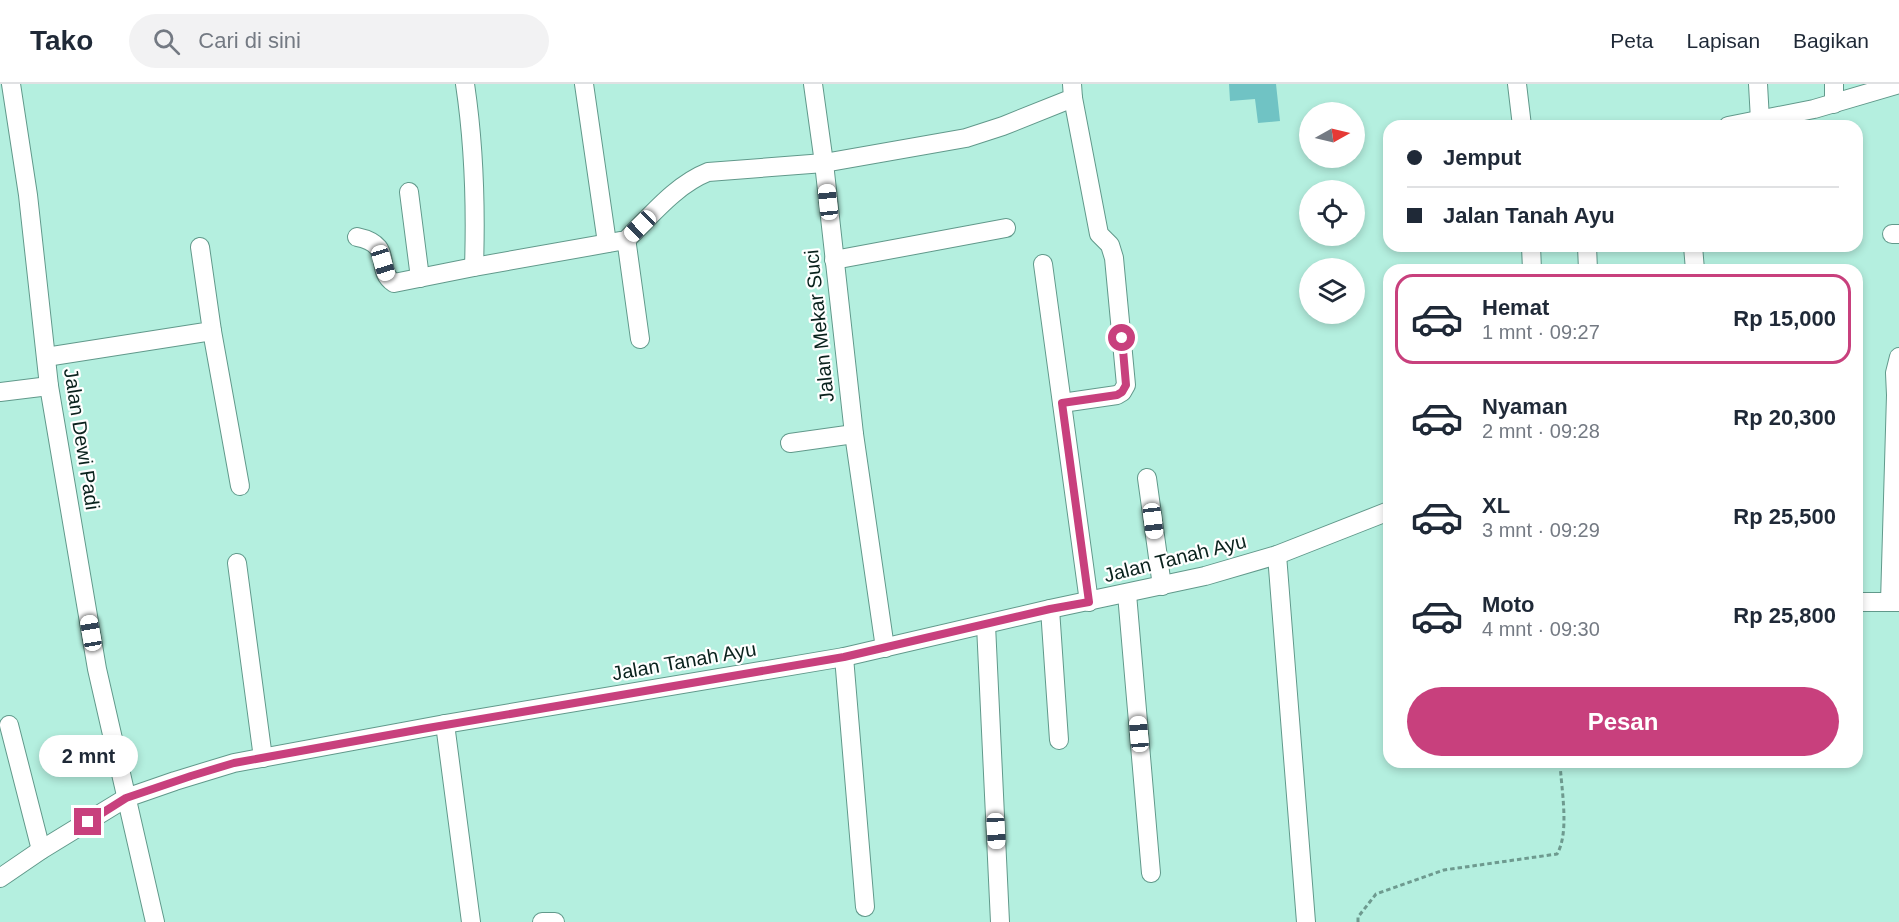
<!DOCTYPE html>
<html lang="id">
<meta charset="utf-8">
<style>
body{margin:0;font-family:Arial,sans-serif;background:#f2f2f3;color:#1f2937;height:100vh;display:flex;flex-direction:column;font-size:22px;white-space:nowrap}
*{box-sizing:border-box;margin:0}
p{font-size:20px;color:#747a83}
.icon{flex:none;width:33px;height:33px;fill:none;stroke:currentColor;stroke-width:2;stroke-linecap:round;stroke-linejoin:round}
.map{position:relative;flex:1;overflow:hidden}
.details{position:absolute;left:1383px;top:180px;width:480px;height:504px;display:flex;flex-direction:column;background:#fff;border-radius:18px;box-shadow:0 3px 9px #0003}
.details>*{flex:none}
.guide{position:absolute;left:1383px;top:36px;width:480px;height:132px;border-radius:18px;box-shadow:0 3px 9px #0003;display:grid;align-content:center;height:132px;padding:0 24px;background:#fff}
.needle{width:39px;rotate:82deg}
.controls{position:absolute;left:1299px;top:18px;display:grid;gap:12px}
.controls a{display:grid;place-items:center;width:66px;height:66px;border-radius:50%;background:#fff;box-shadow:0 3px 9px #0003;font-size:30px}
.end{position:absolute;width:27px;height:27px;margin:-14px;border:8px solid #c8407d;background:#fff;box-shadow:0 0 0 3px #fff}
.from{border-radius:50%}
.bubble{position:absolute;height:42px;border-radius:21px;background:#fff;box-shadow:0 3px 9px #0003;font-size:20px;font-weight:700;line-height:42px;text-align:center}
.car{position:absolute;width:18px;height:36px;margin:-18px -9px;border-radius:8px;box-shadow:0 0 4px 2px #0007;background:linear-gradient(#fff 24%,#345 0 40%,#fff 0 76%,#345 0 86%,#fff 0)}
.guide b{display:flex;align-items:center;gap:21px;height:57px;font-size:22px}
.guide b+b{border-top:2px solid #e0e1e3}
.guide i{width:15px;height:15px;background:#1f2937}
ul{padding:10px 0 0;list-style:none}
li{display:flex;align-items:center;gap:18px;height:90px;margin:0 12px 9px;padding:0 12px;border:3px solid transparent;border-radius:18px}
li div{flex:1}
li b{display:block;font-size:22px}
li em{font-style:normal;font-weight:700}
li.active{border-color:#c8407d}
li>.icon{width:54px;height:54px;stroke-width:1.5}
.action{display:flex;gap:12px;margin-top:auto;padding:12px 24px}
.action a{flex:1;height:69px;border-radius:36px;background:#c8407d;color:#fff;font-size:24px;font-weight:700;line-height:69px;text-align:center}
header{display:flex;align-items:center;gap:36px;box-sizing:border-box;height:84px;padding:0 30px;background:#fff;border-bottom:2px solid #e0e1e3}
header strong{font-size:28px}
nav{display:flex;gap:33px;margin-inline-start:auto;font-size:21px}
.search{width:420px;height:54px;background:#f2f2f3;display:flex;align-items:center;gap:15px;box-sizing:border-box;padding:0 21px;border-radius:33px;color:#747a83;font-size:22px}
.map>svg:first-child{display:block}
.building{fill:#70c3c4}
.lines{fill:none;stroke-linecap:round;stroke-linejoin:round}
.minor-casing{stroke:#61998b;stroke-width:20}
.path{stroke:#6e9a8f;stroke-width:3;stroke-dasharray:4.5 3;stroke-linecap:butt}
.minor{stroke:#fff;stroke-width:18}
.route{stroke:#c8407d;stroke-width:8}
.labels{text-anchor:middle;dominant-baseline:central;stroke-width:4.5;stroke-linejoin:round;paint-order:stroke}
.street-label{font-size:20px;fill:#0a221d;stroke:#fff}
</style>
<header>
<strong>Tako</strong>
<div class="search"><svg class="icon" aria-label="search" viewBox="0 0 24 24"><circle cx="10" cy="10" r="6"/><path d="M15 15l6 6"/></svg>Cari di sini</div>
<nav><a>Peta</a><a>Lapisan</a><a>Bagikan</a></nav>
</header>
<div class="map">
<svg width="1899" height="838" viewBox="0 0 1899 838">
<rect width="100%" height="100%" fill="#b4efdf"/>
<polygon class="building" points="1229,0 1276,0 1280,37 1258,39 1255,15 1230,17"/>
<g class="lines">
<g class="minor-casing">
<g id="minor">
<polyline points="11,0 28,111 49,302 97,585 155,838"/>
<path d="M 465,0 C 474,60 476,122 474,183"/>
<polyline points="584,0 607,159"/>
<polyline points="813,0 824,79 854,350 885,564"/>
<polyline points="1517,0 1522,42"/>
<polyline points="1758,0 1760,36"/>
<polyline points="1834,0 1834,20"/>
<polyline points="1728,42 1814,25 1899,0"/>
<polyline points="409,108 420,194"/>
<polyline points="1892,150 1899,150"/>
<path d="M 357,153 C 396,161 373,185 394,199 L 474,183 L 620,157 L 625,157 L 627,161 L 640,255"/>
<path d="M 625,157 C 650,133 675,101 708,88 L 824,79 L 966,54 L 1003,42 L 1073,14 L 1072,0"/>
<polyline points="1531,162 1532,186"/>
<polyline points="1587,162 1588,186"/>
<polyline points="1693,162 1695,186"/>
<polyline points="834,176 1006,144"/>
<polyline points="1043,180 1089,518"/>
<polyline points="212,247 240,402"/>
<polyline points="46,273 212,247 200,163"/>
<polyline points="0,308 49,302"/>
<polyline points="1062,319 1117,311 1122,308 1126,301 1114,174 1110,161 1099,150 1073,14"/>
<polyline points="790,359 854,350"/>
<polyline points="1147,394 1162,502"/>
<polyline points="1277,471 1306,838"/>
<polyline points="237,479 263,674"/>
<polyline points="1127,510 1151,789"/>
<polyline points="1857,518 1899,518"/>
<polyline points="1890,518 1896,311 1895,289 1899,273"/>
<polyline points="1050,525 1059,656"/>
<polyline points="986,541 1000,838"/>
<polyline points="844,573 865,823"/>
<polyline points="445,640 471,838"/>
<polyline points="9,641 41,766"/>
<polyline points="0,794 41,766 126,714 175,697 234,679 445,640 844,573 1050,525 1205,492 1277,471 1389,427"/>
<polyline points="542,838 555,838"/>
</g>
</g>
<path class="path" d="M 1358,838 L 1358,833 L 1376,810 L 1444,786 L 1557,770 C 1570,748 1561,704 1560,678"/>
<use href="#minor" class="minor"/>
</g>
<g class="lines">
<polyline class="route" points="88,738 126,714 191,692 234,679 422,645 844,573 1050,525 1089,518 1062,319 1117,311 1122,308 1126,301 1122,254"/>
</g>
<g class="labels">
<g class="street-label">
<text transform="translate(819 242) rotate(-96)">Jalan Mekar Suci</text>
<text transform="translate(82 355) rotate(81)">Jalan Dewi Padi</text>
<text transform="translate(1175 474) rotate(-14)">Jalan Tanah Ayu</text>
<text transform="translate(684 577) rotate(-10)">Jalan Tanah Ayu</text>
</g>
</g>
</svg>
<div class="controls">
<a><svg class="needle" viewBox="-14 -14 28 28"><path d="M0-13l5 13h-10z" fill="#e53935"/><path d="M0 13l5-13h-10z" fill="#747a83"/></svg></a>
<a><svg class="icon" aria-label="locate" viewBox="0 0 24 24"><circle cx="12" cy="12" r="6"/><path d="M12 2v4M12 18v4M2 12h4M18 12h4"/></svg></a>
<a><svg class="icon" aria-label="layers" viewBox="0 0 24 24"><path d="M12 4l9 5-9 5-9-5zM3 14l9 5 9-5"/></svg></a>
</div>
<i class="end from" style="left:1122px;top:254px"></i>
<i class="end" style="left:88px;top:738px"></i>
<div class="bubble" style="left:39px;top:651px;width:99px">2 mnt</div>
<i class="car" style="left:828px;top:118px;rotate:354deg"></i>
<i class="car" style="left:640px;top:142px;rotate:226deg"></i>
<i class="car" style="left:383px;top:179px;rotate:163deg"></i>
<i class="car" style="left:1153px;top:437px;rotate:173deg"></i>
<i class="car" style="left:91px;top:549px;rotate:350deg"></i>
<i class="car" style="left:1139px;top:650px;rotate:355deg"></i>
<i class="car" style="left:996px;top:747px;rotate:177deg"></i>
<div class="guide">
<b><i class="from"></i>Jemput</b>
<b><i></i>Jalan Tanah Ayu</b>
</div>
<section class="details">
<ul>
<li class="active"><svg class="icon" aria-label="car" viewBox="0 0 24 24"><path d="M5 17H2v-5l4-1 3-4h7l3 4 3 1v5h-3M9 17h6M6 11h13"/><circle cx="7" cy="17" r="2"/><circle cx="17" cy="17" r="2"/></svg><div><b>Hemat</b><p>1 mnt · 09:27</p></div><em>Rp 15,000</em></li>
<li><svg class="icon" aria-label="car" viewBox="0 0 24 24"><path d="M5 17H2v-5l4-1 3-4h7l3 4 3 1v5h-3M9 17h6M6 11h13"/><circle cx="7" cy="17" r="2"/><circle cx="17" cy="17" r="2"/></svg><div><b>Nyaman</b><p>2 mnt · 09:28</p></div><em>Rp 20,300</em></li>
<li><svg class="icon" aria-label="car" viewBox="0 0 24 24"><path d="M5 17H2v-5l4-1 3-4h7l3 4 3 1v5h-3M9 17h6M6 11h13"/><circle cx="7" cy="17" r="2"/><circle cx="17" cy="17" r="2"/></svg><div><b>XL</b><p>3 mnt · 09:29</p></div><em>Rp 25,500</em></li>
<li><svg class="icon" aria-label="car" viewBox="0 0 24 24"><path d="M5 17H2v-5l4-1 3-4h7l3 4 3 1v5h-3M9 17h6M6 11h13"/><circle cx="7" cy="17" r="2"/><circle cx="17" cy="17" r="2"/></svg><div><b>Moto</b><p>4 mnt · 09:30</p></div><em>Rp 25,800</em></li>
</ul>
<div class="action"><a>Pesan</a></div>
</section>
</div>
